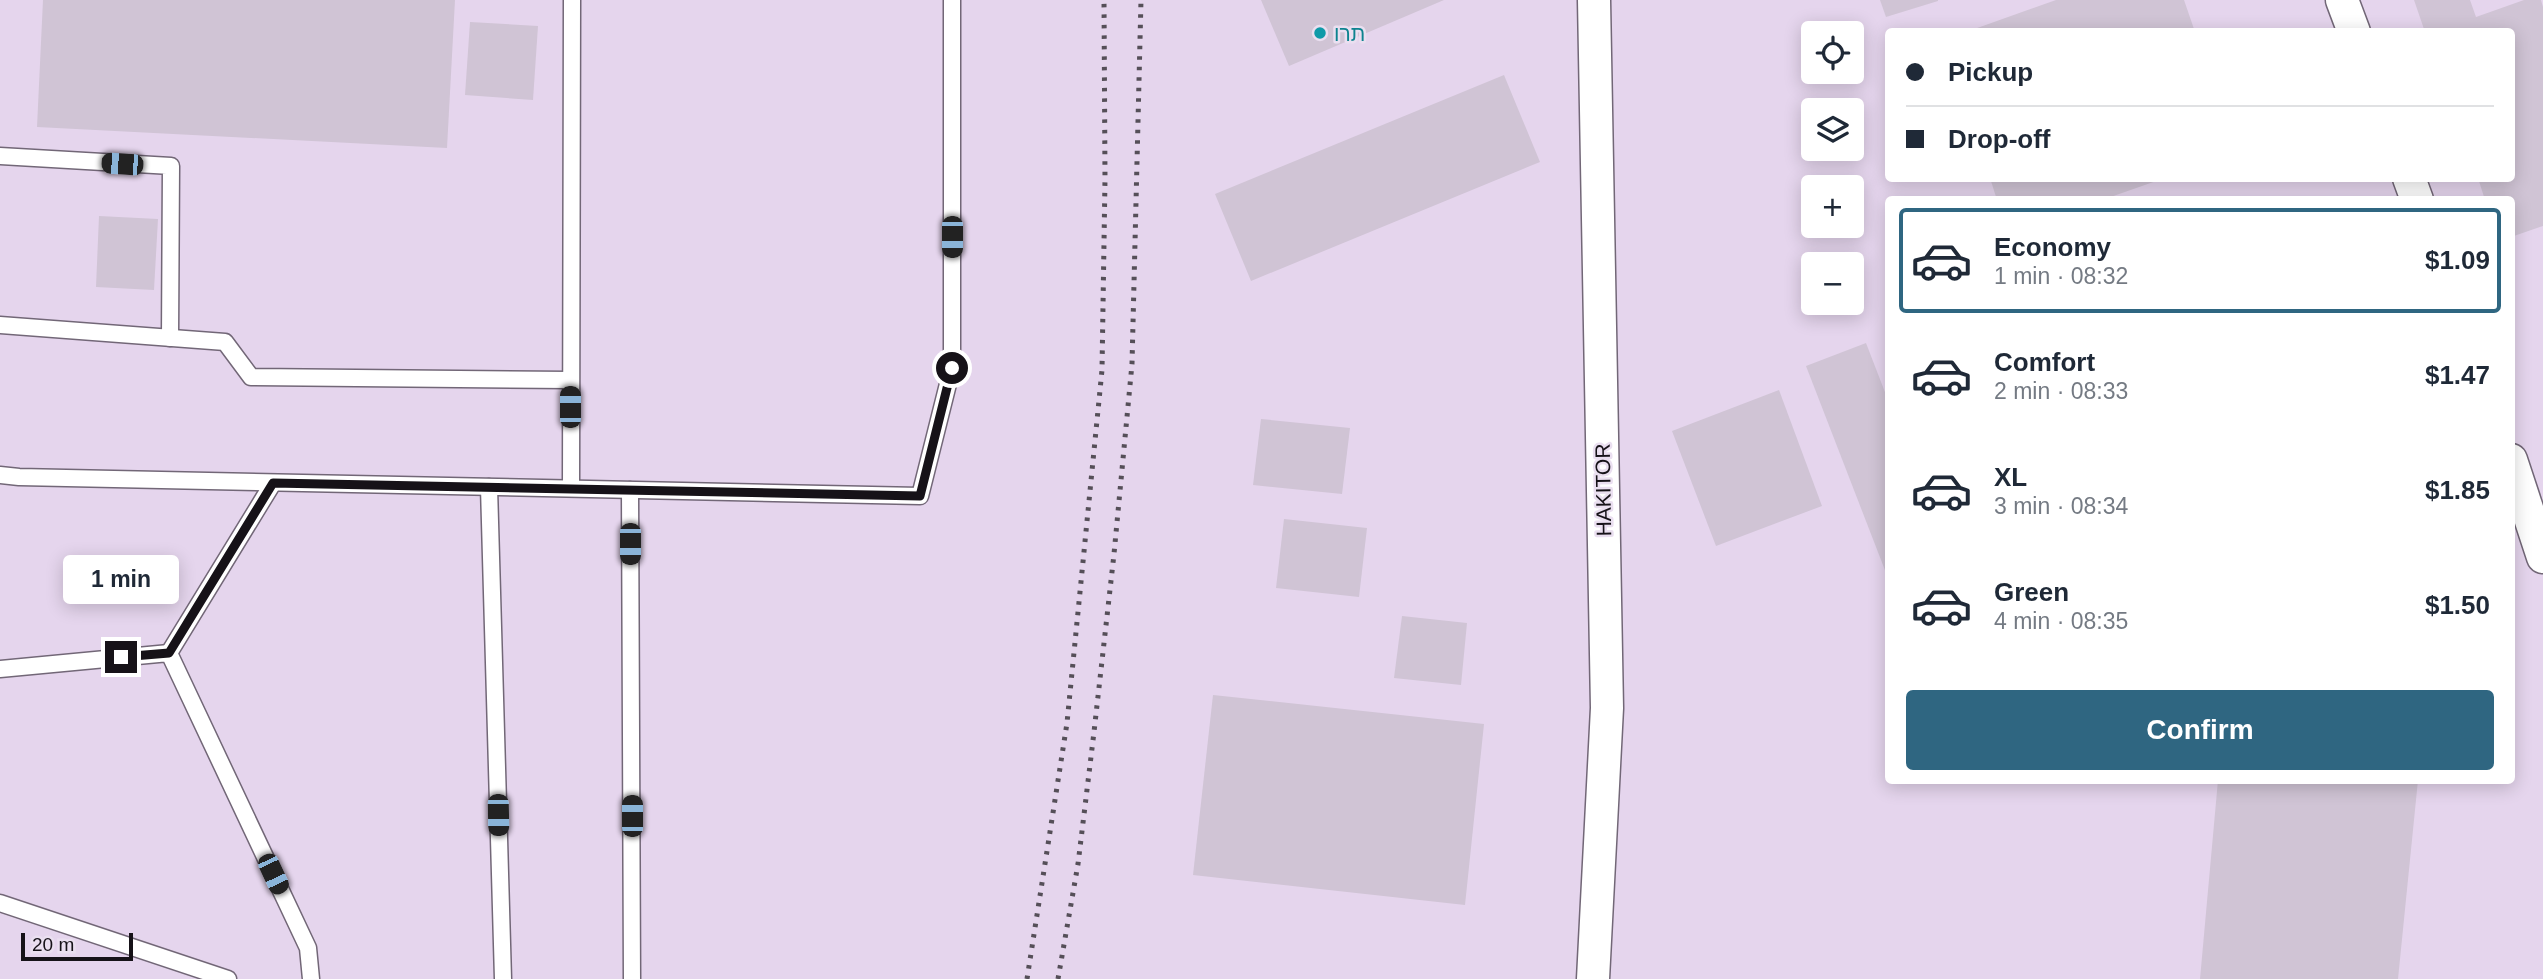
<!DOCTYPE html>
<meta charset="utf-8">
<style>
body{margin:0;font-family:Helvetica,Heebo,sans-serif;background:#f2f2f3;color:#1f2937;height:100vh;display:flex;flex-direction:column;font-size:26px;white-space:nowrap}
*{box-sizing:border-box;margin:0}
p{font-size:23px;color:#747a83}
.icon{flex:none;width:38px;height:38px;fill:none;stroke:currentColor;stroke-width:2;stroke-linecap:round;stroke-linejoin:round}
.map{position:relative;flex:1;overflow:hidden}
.side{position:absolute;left:1885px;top:196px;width:630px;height:588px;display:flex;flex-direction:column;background:#fff;border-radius:7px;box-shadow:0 4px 18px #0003}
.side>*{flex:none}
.hud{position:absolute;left:1885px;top:28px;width:630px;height:154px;border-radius:7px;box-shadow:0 4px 18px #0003;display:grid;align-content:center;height:154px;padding:0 21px;background:#fff}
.controls{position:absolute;left:1801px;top:21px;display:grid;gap:14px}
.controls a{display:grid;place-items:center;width:63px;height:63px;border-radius:7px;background:#fff;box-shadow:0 4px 18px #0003;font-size:35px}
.scale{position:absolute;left:21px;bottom:18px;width:112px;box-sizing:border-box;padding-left:7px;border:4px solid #161218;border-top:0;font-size:19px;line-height:24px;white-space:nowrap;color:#161218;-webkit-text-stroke:5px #eadff0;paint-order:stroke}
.end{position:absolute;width:32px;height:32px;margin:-16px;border:9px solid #161218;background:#fff;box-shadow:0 0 0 4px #fff}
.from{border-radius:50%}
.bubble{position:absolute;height:49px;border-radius:7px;background:#fff;box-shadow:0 4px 18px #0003;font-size:23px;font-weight:600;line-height:49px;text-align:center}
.car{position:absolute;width:21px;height:42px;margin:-21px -10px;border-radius:9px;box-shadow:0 0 5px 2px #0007;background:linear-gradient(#222 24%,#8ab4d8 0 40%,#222 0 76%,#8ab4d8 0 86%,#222 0)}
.hud b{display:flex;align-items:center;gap:24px;height:66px;font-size:26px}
.hud b+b{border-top:2px solid #e0e1e3}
.hud i{width:18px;height:18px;background:#1f2937}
ul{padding:12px 0 0;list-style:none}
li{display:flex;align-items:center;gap:21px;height:105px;margin:0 14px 10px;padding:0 7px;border:4px solid transparent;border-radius:7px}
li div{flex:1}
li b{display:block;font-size:26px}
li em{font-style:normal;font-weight:600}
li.current{border-color:#2f6681}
li>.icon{width:63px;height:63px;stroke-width:1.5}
.primary-button{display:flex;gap:14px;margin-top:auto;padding:14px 21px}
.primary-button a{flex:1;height:80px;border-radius:7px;background:#2f6681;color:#fff;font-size:28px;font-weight:600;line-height:80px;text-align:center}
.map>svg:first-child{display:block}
.built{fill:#e5d5ed;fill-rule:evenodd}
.building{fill:#d0c4d5}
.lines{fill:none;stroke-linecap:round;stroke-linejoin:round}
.lane-casing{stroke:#726777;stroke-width:19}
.street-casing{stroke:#726777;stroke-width:35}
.lane{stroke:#fff;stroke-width:16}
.street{stroke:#fff;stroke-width:32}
.rail{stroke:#554f58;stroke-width:5;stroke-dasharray:3.5 7;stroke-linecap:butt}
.route{stroke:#161218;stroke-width:9}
.culture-dot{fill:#0f9aa8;stroke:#eadff0;stroke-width:2.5}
.labels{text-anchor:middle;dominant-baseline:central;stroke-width:5;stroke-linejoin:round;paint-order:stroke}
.culture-label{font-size:21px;fill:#0d838f;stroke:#eadff0;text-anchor:start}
.street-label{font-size:21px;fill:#161218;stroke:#eadff0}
</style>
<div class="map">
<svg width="2543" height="979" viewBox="0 0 2543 979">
<rect width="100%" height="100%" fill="#eadff0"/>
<path class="built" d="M 0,0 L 2543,0 L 2543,979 L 0,979 ZM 1888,32 L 2511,32 L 2511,178 L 1888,178 ZM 1813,33 L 1852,33 L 1852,72 L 1813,72 ZM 1813,110 L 1852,110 L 1852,149 L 1813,149 ZM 1813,187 L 1852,187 L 1852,226 L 1813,226 ZM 1888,200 L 2511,200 L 2511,780 L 1888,780 ZM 1813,264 L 1852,264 L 1852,303 L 1813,303 Z"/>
<g class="building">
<polygon points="43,0 455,0 447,148 37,127"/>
<polygon points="1261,0 1444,0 1289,66"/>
<polygon points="1880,0 1938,0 1938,1 1886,17"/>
<polygon points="2056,0 2184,0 2195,32 1966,32"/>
<polygon points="2414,0 2470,0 2476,17 2524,0 2541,0 2543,7 2543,226 2511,237 2511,200 2485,200 2478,178 2511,178 2511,32 2425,32"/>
<polygon points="470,22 538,26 533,100 465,95"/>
<polygon points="1504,75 1540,162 1251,281 1215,194"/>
<polygon points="1990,178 2162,178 2162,179 2102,200 1997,200"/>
<polygon points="99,216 158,219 154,290 96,287"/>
<polygon points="1866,343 1888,400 1888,578 1806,366"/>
<polygon points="1779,390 1822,506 1716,546 1672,431"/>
<polygon points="1261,419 1350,428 1342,494 1253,485"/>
<polygon points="1284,519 1367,528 1359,597 1276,588"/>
<polygon points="1402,616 1467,623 1461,685 1394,678"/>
<polygon points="1213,695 1484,724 1465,905 1193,875"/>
<polygon points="2218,780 2418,780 2398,979 2200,979"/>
</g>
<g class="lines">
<g class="lane-casing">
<g id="lane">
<polyline points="0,156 171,166 170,338"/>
<polyline points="0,325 225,342 251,377 570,380"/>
<polyline points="0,475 19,477 920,496 952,368 952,0"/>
<polyline points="489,487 503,979"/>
<polyline points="571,488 572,0"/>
<polyline points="630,490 632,979"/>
<polyline points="169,653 273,483"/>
<polyline points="0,669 169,653 308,948 311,979"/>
<polyline points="0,903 228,979"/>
</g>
</g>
<g class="street-casing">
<g id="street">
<polyline points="2342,0 2354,32"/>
<polyline points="2409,178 2417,200"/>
<polyline points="2511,460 2543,557"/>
<polyline points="1593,979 1607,708 1594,0"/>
</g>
</g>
<use href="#lane" class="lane"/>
<use href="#street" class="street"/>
<g class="rail">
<polyline points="1027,979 1067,723 1102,370 1105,179 1104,0"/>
<polyline points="1058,979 1078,864 1094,732 1114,554 1132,364 1141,0"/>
</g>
</g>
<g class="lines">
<polyline class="route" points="121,657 169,653 273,483 920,496 952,368"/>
</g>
<circle class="culture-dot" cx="1320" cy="33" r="7"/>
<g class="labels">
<g class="culture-label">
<text x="1334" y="33">תרו</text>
</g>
<g class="street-label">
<text transform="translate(1603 490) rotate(-91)">HAKITOR</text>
</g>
</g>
</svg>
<div class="controls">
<a><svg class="icon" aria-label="locate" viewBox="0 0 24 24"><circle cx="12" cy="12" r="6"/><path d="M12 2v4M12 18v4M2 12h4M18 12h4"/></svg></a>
<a><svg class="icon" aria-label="layers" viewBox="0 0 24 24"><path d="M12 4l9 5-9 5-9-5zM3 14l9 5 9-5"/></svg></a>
<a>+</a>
<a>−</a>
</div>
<div class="scale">20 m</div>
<i class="end from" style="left:952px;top:368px"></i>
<i class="end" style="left:121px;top:657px"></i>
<div class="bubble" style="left:63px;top:555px;width:116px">1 min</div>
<i class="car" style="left:122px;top:164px;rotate:274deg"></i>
<i class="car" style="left:952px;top:237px;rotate:180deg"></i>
<i class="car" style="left:570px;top:407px;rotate:0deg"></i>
<i class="car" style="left:630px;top:544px;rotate:180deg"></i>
<i class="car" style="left:498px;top:815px;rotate:179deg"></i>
<i class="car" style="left:632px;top:816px;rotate:0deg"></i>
<i class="car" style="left:273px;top:874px;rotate:155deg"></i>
<div class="hud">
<b><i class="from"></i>Pickup</b>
<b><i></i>Drop-off</b>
</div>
<section class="side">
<ul>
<li class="current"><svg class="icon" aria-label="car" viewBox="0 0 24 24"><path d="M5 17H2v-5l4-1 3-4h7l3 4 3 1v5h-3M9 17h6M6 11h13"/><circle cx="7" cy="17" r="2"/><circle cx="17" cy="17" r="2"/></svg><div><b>Economy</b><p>1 min · 08:32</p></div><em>$1.09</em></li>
<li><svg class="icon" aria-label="car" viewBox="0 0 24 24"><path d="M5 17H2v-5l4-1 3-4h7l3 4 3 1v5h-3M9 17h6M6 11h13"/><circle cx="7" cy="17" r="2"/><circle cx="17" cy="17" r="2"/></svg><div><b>Comfort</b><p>2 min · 08:33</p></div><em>$1.47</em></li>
<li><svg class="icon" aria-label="car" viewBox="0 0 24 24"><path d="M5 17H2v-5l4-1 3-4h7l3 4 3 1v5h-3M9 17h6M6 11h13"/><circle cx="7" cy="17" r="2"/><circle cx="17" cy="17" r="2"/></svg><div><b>XL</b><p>3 min · 08:34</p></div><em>$1.85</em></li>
<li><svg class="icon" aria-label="car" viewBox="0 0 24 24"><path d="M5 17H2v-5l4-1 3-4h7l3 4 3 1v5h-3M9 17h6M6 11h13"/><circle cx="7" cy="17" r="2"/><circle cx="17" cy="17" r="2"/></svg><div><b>Green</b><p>4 min · 08:35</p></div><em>$1.50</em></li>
</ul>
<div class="primary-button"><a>Confirm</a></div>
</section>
</div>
